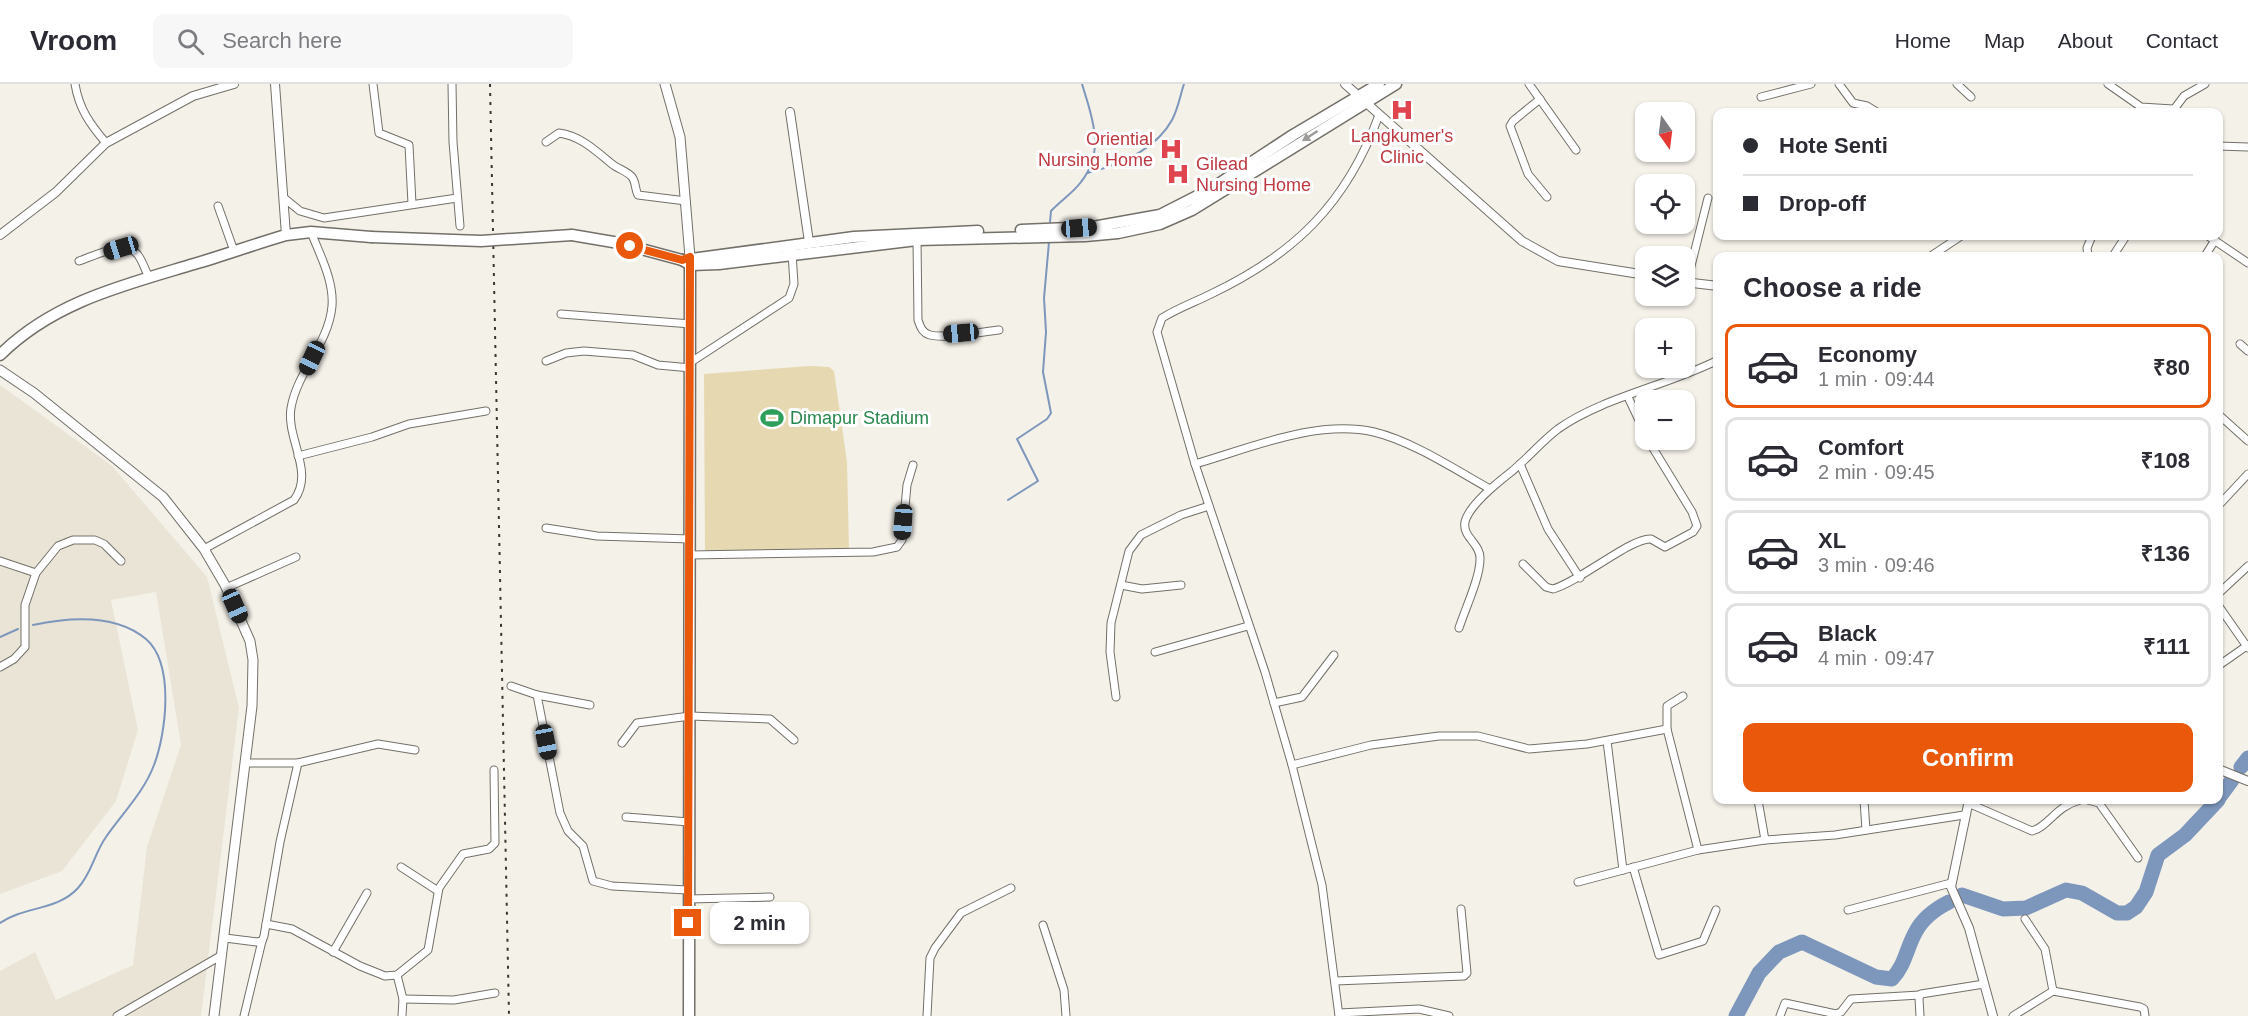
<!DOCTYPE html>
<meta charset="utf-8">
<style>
body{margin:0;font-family:Arial,sans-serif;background:#f7f7f7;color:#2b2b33;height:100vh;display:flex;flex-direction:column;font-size:22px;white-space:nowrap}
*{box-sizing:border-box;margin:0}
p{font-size:20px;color:#7c7c81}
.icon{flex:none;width:33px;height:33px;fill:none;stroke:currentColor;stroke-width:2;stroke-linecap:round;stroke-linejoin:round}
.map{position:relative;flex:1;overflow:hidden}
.panel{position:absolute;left:1713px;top:168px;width:510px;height:552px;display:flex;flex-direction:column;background:#fff;border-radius:12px;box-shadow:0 2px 4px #0004}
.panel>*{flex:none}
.hud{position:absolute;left:1713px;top:24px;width:510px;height:132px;border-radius:12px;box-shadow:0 2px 4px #0004;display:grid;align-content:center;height:132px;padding:0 30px;background:#fff}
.needle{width:39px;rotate:166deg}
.buttons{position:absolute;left:1635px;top:18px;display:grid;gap:12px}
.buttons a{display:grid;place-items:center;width:60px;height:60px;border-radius:12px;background:#fff;box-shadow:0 2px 4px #0004;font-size:30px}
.end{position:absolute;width:27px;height:27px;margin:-14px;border:8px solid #ea580c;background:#fff;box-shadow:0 0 0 3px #fff}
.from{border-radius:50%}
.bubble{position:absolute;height:42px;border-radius:12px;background:#fff;box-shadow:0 2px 4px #0004;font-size:20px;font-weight:700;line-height:42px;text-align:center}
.car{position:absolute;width:18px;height:36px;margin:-18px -9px;border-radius:8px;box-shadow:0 0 4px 2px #0007;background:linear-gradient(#222 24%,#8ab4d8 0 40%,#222 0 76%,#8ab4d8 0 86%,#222 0)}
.hud b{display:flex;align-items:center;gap:21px;height:57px;font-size:22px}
.hud b+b{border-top:2px solid #e1e1e2}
.hud i{width:15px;height:15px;background:#2b2b33}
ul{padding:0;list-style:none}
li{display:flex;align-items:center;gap:18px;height:84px;margin:0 12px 9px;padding:0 18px;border:3px solid #e1e1e2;border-radius:12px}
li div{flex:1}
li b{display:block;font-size:22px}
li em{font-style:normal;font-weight:700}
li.active{border-color:#ea580c}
li>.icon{width:54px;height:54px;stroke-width:1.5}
h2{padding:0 30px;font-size:27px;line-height:72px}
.button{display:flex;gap:12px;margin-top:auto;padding:12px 30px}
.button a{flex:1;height:69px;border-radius:12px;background:#ea580c;color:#fff;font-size:24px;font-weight:700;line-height:69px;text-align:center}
header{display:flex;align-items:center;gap:36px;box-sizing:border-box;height:84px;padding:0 30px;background:#fff;border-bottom:2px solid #e1e1e2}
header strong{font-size:28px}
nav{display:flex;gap:33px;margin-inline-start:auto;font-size:21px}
.search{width:420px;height:54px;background:#f7f7f7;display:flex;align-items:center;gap:15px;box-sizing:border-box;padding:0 21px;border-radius:12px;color:#7c7c81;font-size:22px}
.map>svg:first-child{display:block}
.built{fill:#e9e4d5}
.green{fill:#e6d8b1}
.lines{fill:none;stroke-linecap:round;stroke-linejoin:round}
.stream{stroke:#7d96bc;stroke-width:2}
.river{stroke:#7d96bc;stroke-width:15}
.minor-casing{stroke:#737069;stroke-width:9}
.tertiary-casing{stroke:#737069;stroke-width:10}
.secondary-casing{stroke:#737069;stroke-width:11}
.primary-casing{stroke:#737069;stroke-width:13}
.trunk-casing{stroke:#737069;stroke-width:13}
.minor{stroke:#fff;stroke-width:7}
.tertiary{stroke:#fff;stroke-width:8}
.secondary{stroke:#fff;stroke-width:9}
.primary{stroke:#fff;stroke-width:10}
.trunk{stroke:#fff;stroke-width:10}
.rail{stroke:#383633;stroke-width:2;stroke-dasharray:3 6;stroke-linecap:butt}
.primary-bridge-casing{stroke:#737069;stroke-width:13;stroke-linecap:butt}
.primary-bridge{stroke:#fff;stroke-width:10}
.oneway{fill:#9c9b9a}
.route{stroke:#ea580c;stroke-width:8}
.labels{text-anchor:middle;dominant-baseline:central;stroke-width:6;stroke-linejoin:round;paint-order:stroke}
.health-label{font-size:18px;fill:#be3a42;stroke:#fff}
.leisure-label{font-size:18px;fill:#27864d;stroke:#fff;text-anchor:start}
</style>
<header>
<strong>Vroom</strong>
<div class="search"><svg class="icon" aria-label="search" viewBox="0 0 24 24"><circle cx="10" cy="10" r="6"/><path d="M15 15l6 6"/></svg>Search here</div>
<nav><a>Home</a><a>Map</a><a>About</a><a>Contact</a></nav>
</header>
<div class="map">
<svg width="2248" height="932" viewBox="0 0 2248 932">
<rect width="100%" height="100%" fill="#f4f1e9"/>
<polygon class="built" points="0,301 112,382 207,493 239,624 201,932 0,932 0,887 35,868 56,916 133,881 147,763 181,661 156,508 111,516 138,646 116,717 62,787 0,810"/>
<polygon class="green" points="810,282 829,283 834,287 847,378 849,466 705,470 704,290"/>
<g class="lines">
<g class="stream">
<path d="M 1087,89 C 1119,81 1155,67 1172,36 C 1178,25 1180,12 1184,0"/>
<path d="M 1050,138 L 1051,127 C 1060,117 1073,109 1081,98 C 1106,67 1092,33 1082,0"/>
<polyline points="1008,416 1038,397 1017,355 1047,335 1051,329 1043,288 1046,248 1044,214 1049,158"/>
<polyline points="0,553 18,545"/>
<path d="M 0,839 C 24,822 57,827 78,804 C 92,789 94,770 106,753 C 122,730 144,708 154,681 C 166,650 175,580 146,555 C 116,530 70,533 33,541"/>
</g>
<g class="river">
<polyline points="2241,683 2248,674"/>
<polyline points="2218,715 2232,696"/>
<polyline points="1962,811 2003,825 2026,824 2066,806 2082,809 2117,829 2127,829 2136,823 2146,808 2158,771 2185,751 2218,716"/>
<path d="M 1736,932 L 1759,889 L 1779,868 L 1802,858 L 1876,893 L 1892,895 C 1905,881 1906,866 1915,849 C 1922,835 1935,825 1949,818"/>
</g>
<g class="minor-casing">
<g id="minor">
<path d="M 75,0 C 79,25 90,40 106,59"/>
<polyline points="373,0 379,49 409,61 412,120"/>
<polyline points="452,0 453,58 460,142"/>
<polyline points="1529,0 1576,66"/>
<polyline points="1839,0 1853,19 1867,22 1877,28"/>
<polyline points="1957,0 1971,13"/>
<polyline points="2108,0 2141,23 2173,25"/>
<polyline points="1761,13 1811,0"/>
<polyline points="1540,15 1513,37 1510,42 1528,90 1547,113"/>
<polyline points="2172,28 2184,12 2205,0"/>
<path d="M 546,58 L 559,49 C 581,52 596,67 612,80 C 618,85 627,87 632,93 C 636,98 635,106 638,111 L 686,117"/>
<polyline points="2218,62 2248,63"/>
<polyline points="284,114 300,127 324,134 457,114"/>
<polyline points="218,122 234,167"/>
<polyline points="2208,152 2248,179"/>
<path d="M 917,156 L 918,236 C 920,242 922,249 930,251 C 946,255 981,248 999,246"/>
<polyline points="1931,172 1961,152"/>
<polyline points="2088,172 2087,164 2092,152"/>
<polyline points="2113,172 2126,152"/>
<polyline points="2205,172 2215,156"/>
<path d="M 79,177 C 94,172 126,155 138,171 C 143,178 145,186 149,193"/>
<polyline points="1687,198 1708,114"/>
<polyline points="561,230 691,240"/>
<polyline points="2240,260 2248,267"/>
<polyline points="546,277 566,269 584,267 633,271 658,281 691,284"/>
<polyline points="691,278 789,214 794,200 792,169"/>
<polyline points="1628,313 1646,351"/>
<polyline points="2218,330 2248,357"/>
<polyline points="298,372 372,353 409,340 486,327"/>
<path d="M 1195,380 C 1251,364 1316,335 1374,348 C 1412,357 1456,386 1490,405"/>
<polyline points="1520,380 1548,445 1580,494"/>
<polyline points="2218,422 2248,390"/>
<polyline points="546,444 597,452 690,455"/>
<path d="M 204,465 L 294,416 C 315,388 286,355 291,324 C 297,288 329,259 332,222 C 334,197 320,171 311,148"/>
<polyline points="690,471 873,468 897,463 902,456 907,401 913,381"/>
<polyline points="0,477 36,489"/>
<path d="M 1523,480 L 1546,503 L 1553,505 C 1579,498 1632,453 1651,455 L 1665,463 L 1693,448 L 1697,442 L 1692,428 L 1648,356"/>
<polyline points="1121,501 1142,505 1181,501"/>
<polyline points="226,504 296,473"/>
<polyline points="2218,510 2248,482"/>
<polyline points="2218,521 2248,564"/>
<path d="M 1459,544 C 1465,525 1480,494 1480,475 C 1481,460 1462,453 1465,438 C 1469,421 1497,399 1511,388 C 1527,375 1541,358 1558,345 C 1601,314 1669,301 1718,276"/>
<polyline points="1155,568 1248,542"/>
<polyline points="2218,582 2248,561"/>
<polyline points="0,583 14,575 25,563 25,521 36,489 58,462 73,456 95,456 104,460 121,477"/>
<polyline points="511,602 537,611 590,621"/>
<polyline points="537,611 560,729 568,747 583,762 593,797 612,802 687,806"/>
<polyline points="1683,612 1667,622 1667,645 1698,766"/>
<polyline points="1116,613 1110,568 1111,539 1129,467 1141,451 1181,431 1209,422"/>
<polyline points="1274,619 1302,613 1334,571"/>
<polyline points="1607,657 1623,786"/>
<polyline points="622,659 637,639 690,632 770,635 794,656"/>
<polyline points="246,679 298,679 378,660 415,666"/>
<polyline points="1292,681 1371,661 1439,652 1478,652 1529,665 1587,660 1667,645"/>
<polyline points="1758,716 1765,756 1835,751 1964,731"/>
<polyline points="1864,716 1866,746"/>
<polyline points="2088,716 2099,719 2138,774"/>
<path d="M 1968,719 L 2032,747 C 2048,743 2056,722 2080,716"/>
<polyline points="626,733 689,738"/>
<polyline points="401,783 438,807"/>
<polyline points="1633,783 1659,871 1703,857 1716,826"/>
<polyline points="1578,798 1698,766 1765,756"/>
<polyline points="688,815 770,813"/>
<polyline points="1848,826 1951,799"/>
<polyline points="2025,835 2045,865 2053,907"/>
<polyline points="266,840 292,845 360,882 385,892 397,891 428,866 439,804 463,770 489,765 495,759 494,686"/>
<polyline points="1043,841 1064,906 1066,932"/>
<polyline points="225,854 257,858 262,857 264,852 280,758 298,679"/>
<polyline points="333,868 367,809"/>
<polyline points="397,891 403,915 402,932"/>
<polyline points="1335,897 1464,892 1467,889 1461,825"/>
<polyline points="403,915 454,916 495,909"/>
<polyline points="1339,929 1419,925 1449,932"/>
<polyline points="117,932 222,871"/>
<polyline points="244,932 262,857"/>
<polyline points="927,932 930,874 935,864 961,829 1011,804"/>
<path d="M 1339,932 L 1322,801 L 1292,681 L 1265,588 L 1195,380 L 1157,248 L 1162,234 C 1178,224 1195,218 1211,210 C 1295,170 1347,119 1379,31"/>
<polyline points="1780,932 1785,919 1836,930 1841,928 1851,915 1920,911"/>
<polyline points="1920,932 1919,914 1921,910 1984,900"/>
<polyline points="2013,932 2053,907 2140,923 2144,925 2145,932"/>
</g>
</g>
<g class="tertiary-casing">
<g id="tertiary">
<polyline points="275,0 286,151"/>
<polyline points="1345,0 1522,157 1558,177 1646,191"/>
<polyline points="790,28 809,158"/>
<polyline points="0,151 56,108 106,59 193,12 234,0"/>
<polyline points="1684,198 1718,202"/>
<polyline points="2218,685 2248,697"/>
<polyline points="1969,716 1951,803 1969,844 1993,932"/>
</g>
</g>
<g class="secondary-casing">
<g id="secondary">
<polyline points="665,0 680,53 690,173"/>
<polyline points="0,286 34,309 163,413 204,465 225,501 250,557 253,576 252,622 214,932"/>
</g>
</g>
<g class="primary-casing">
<g id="primary">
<polyline points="572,151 619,159 682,176"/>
<path d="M 0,271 C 53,218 124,201 194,180 C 225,171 255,160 286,151 L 311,148 L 371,153"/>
</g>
</g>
<g class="trunk-casing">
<g id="trunk">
<polyline points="1021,146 1093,143 1160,131 1211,105 1293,51 1379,0"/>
<polyline points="682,176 691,181 719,180 917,156 1085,152 1118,149 1160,140 1192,126 1396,0"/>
<polyline points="684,176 854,153 978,147"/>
<polyline points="689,932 690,173"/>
</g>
</g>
<use href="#minor" class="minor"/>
<use href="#tertiary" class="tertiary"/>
<use href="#secondary" class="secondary"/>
<use href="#primary" class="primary"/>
<use href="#trunk" class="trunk"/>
<polyline class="rail" points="490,0 509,932"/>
<g class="primary-bridge-casing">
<polyline id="primary-bridge" points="371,153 481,157 572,151"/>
</g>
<use href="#primary-bridge" class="primary-bridge"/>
</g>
<defs><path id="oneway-solid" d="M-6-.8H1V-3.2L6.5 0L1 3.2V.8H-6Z" transform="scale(1.5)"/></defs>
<use class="oneway" href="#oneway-solid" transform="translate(1310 52) rotate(147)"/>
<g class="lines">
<polyline class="route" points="630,162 682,176 690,173 688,839"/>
</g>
<defs>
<g id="hospital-bare" transform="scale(1.8)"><path d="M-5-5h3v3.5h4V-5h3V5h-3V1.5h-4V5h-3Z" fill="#e0444e" stroke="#fff" stroke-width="2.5" paint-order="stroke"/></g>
<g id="stadium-bare" transform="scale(1.8)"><path d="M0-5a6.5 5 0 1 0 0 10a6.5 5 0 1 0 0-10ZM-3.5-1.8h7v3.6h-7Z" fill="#2e9e5b" stroke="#fff" stroke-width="2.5" paint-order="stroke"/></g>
</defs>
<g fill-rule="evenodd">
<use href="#hospital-bare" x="1402" y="26"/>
<use href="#hospital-bare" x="1171" y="65"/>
<use href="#hospital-bare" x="1178" y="90"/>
<use href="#stadium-bare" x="772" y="334"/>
</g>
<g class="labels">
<g class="health-label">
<text x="1402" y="52">Langkumer's<tspan x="1402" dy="21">Clinic</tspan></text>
<text x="1153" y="55" text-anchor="end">Oriential<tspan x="1153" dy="21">Nursing Home</tspan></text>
<text x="1196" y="80" text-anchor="start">Gilead<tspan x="1196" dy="21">Nursing Home</tspan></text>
</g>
<g class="leisure-label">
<text x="790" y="334">Dimapur Stadium</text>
</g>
</g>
</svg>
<div class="buttons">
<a><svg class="needle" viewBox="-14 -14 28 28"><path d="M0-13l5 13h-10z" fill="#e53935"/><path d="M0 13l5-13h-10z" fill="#7c7c81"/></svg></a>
<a><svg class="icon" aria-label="locate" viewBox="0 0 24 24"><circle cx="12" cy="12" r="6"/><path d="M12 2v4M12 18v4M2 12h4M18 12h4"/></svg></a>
<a><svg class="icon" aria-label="layers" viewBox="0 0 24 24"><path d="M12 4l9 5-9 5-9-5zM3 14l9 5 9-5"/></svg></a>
<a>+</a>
<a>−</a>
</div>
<i class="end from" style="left:630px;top:162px"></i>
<i class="end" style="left:688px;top:839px"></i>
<div class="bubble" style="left:710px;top:818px;width:99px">2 min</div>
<i class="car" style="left:1079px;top:144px;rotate:86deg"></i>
<i class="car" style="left:121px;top:164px;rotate:253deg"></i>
<i class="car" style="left:961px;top:249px;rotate:265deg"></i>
<i class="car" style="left:312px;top:274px;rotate:205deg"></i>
<i class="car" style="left:903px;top:438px;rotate:184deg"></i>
<i class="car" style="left:235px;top:522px;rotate:156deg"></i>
<i class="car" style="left:546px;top:658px;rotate:169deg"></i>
<div class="hud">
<b><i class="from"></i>Hote Senti</b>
<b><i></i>Drop-off</b>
</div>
<section class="panel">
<h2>Choose a ride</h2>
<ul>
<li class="active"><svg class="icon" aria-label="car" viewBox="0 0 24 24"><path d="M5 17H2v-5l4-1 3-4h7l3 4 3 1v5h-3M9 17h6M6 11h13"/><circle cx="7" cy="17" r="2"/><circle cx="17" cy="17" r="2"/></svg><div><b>Economy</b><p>1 min · 09:44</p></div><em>₹80</em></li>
<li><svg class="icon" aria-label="car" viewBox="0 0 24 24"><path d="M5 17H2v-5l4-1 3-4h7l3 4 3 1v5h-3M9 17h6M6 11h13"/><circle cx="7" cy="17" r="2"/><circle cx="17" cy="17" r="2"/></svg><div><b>Comfort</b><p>2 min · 09:45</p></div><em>₹108</em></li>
<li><svg class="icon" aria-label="car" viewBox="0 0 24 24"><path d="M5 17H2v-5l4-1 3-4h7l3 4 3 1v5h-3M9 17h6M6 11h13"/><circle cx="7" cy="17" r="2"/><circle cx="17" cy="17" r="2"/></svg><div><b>XL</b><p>3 min · 09:46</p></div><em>₹136</em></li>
<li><svg class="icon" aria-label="car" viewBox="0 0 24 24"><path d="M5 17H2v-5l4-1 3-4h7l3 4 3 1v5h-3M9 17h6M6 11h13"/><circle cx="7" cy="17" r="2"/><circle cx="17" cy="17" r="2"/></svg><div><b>Black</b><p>4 min · 09:47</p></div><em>₹111</em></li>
</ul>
<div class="button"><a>Confirm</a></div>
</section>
</div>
